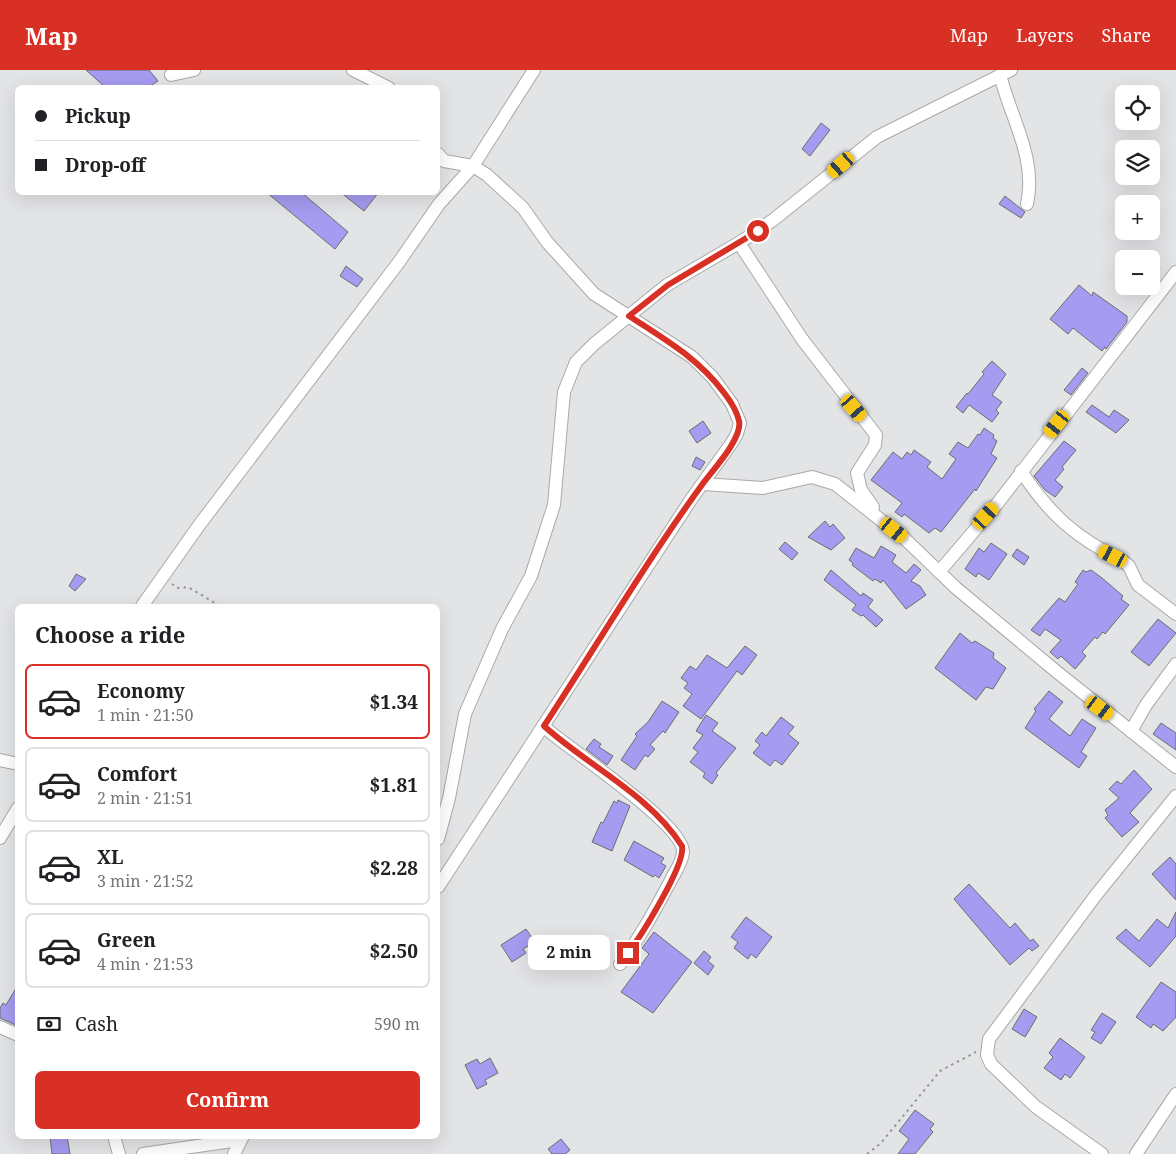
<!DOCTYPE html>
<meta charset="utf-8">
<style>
body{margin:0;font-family:"Noto Serif",serif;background:#f2f2f2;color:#202124;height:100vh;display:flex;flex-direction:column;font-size:19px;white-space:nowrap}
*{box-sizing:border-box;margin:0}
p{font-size:16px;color:#757577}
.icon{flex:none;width:28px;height:28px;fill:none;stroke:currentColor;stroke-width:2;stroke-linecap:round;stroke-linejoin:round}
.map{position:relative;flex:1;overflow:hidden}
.panel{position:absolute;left:15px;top:534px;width:425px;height:535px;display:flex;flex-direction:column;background:#fff;border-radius:8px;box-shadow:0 5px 20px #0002}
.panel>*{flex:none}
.guide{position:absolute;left:15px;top:15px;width:425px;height:110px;border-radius:8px;box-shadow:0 5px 20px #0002;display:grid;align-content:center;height:110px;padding:0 20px;background:#fff}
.controls{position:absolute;left:1115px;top:15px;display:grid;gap:10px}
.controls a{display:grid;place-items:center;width:45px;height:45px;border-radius:8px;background:#fff;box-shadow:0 5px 20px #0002;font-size:25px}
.end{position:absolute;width:22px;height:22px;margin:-11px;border:6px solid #d93025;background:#fff;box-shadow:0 0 0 2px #fff}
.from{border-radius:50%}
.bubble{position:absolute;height:35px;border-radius:8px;background:#fff;box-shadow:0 5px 20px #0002;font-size:16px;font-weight:700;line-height:35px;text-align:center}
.car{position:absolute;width:15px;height:30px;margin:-15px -8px;border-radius:6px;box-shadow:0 0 4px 1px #0007;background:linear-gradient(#f5c518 24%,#345 0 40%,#f5c518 0 76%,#345 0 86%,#f5c518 0)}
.guide b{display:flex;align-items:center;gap:18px;height:48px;font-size:19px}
.guide b+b{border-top:1px solid #e0e0e0}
.guide i{width:12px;height:12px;background:#202124}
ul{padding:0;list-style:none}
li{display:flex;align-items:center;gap:15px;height:75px;margin:0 10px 8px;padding:0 10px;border:2px solid #e0e0e0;border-radius:8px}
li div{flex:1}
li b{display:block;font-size:19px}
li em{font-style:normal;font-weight:700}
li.active{border-color:#d93025}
li>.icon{width:45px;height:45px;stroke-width:1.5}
h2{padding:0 20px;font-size:22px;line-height:60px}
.pay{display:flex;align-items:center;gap:12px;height:55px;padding:0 20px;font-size:19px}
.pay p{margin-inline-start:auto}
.action{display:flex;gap:10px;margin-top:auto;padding:10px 20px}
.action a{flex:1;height:58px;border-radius:8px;background:#d93025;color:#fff;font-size:20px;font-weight:700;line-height:58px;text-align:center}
header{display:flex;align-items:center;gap:30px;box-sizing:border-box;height:70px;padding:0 25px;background:#d93025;color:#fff}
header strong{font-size:24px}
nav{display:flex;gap:28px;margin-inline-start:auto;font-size:18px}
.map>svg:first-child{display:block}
.building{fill:#a59bf0;stroke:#6d6d6e}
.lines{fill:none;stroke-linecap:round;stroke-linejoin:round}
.minor-casing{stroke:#a8a9aa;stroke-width:14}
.path{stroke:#969798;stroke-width:2;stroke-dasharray:2.5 4;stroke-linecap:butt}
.minor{stroke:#fff;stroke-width:12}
.route{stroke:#d93025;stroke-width:6}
</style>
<header>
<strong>Map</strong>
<nav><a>Map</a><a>Layers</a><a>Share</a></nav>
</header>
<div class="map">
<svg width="1176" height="1084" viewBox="0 0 1176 1084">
<rect width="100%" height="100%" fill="#e3e4e6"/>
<g class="building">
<polygon points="86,0 149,0 158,11 147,18 106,18"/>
<polygon points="821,53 830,60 810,86 802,79"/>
<polygon points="266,122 301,122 348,162 335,179"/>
<polygon points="340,122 379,122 364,141"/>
<polygon points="1005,126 1025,142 1021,148 999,134"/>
<polygon points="346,196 363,209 357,217 340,206"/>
<polygon points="1079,215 1092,226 1093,222 1127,246 1127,252 1106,279 1105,277 1102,281 1073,258 1068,264 1050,249"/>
<polygon points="992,291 1006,304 992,325 1002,332 996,340 999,343 992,352 969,335 963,343 956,337 967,323 968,324 984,304 982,302"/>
<polygon points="1082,298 1088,303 1071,325 1064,320"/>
<polygon points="1092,335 1109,347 1114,340 1129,350 1116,363 1086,342"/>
<polygon points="703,351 711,363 697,373 689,361"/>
<polygon points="984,358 994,365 993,368 997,371 991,384 997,388 976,421 975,419 941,462 935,458 929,463 904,444 902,447 895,442 902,433 871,410 893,382 902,389 907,382 911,385 914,380 931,392 927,397 942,409 956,389 949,384 958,372 968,378 978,364 980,365"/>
<polygon points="1064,371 1076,380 1062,397 1064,399 1055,410 1063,417 1055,427 1045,420 1034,406"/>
<polygon points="696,387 705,392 700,400 692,396"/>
<polygon points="825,451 830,457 833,454 845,468 831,480 808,467"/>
<polygon points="785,472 798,483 792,490 779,479"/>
<polygon points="991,473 1007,484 989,510 978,503 976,507 965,499 979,478 984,482"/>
<polygon points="881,476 896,485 892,492 906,503 914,494 921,500 911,511 920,516 926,525 906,539 883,510 881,513 875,509 873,511 852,495 853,493 849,490 856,478 874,488"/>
<polygon points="1017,479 1029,487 1024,495 1012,486"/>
<polygon points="831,500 861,526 863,523 873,530 868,537 883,550 876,557 863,545 861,546 852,540 856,535 824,510"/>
<polygon points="1083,500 1086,502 1091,500 1102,508 1123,526 1121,529 1129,535 1105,564 1103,562 1097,569 1095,567 1082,582 1086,586 1075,599 1061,586 1058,589 1050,582 1061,570 1045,559 1040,566 1031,560 1059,528 1065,532 1078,514 1075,512"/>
<polygon points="76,504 86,509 75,521 69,516"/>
<polygon points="1158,549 1176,563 1149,596 1131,582"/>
<polygon points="960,563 972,573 975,571 994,583 993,588 1006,598 993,619 986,617 976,630 935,598"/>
<polygon points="745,576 757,585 742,605 737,601 701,649 683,636 692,624 684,618 688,613 681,608 690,596 696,600 707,585 727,598"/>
<polygon points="1049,621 1063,632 1049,649 1070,666 1082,649 1096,658 1081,682 1087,686 1079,698 1025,658 1036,641 1034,639"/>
<polygon points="662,631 679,642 665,663 663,661 650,675 655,679 648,687 645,685 635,700 621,690 637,666 635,664 648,652"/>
<polygon points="706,645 718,653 712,661 736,678 716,703 718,705 712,714 703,707 705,703 690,692 698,682 693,678 703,665 696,661"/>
<polygon points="781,647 794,657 788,664 799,673 782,695 775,690 770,696 753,683 760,675 755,671 762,662 766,666"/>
<polygon points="1161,653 1176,663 1176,680 1153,664"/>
<polygon points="594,669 601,674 599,677 613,686 607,695 586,679"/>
<polygon points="1134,700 1152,719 1130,743 1139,752 1122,767 1105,748 1108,745 1105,740 1119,728 1109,719 1117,711 1121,714"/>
<polygon points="618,730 630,736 612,781 592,772 601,752 603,753 614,731 617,733"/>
<polygon points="634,771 664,788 661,793 666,796 659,808 655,805 653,807 624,790"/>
<polygon points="1170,787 1176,794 1176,830 1152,804"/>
<polygon points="969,814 1010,858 1015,853 1030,871 1033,869 1039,876 1032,881 1029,878 1010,895 954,829"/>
<polygon points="1176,842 1176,866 1150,897 1116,868 1126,859 1139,871 1157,849 1168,858"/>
<polygon points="746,847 772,867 756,888 751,884 748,889 734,878 738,872 731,867"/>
<polygon points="526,859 535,872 523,879 526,883 512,892 501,875"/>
<polygon points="654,862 692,892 653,943 621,922 649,884 642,878"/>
<polygon points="704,881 711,887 708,891 714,896 708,905 694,893"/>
<polygon points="1161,912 1176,922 1176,947 1163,961 1153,954 1151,958 1136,947"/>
<polygon points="18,915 18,956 0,948 0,938 3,933 6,935"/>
<polygon points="1024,939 1037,947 1025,967 1012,959"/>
<polygon points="1102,943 1116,952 1101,974 1091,968 1095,962 1091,960"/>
<polygon points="1060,968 1085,987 1070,1008 1065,1004 1061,1010 1044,998 1053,987 1049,983"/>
<polygon points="490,988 498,1003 485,1010 487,1014 477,1019 465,995 477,989 480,994"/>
<polygon points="915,1040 934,1054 930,1059 933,1062 915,1084 898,1084 909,1069 899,1061"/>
<polygon points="50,1066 67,1066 70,1084 52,1084"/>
<polygon points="561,1069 570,1080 565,1084 552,1084 548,1079"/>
</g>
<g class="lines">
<g class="minor-casing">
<g id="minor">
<polyline points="353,0 389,18"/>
<polyline points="171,5 194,0"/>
<path d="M 1000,5 C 1011,49 1037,88 1027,134"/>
<polyline points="438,84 444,91 473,96 487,105 523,138 547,172 594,224 692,287 713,308 732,334 740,353 737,364 731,374 692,428 438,817"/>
<polyline points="739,173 802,269 876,365 875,375 857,403 861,420 873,437"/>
<path d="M 1021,401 C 1050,445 1076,468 1123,491 L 1129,496 L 1138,515 L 1176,544"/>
<polyline points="703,414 763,418 812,407 835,414 905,469 956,518 1057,602 1176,697"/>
<polyline points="939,502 997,434 1176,202"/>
<polyline points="142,536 200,454 399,192 439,134 473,96 534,0"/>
<path d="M 543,656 C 567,678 684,754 683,782 C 683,791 675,802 671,810 C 655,840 640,868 620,894"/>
<polyline points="1131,661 1146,635 1176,594"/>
<polyline points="0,690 18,694"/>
<polyline points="0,768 18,738"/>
<polyline points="438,769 449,728 465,644 502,559 531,506 554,435 564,322 576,292 594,274 667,215 742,171 773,150 877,67 1011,0"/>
<polyline points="0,957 18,965"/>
<polyline points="114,1066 119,1084"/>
<polyline points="143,1084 239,1070"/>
<polyline points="234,1084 243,1066"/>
<polyline points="1102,1084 1036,1037 991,994 987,985 989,969 1096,825 1176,726"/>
<polyline points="1136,1084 1176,1024"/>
</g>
</g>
<g class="path">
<polyline points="172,514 177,518 188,517 220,536"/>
<polyline points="867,1084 881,1073 940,1001 976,982"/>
</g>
<use href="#minor" class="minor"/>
</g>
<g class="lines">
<path class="route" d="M 628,883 C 641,866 686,794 682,776 C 649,724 588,696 544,656 C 597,575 647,490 704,412 C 714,399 743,367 739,351 C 737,341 731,332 725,324 C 699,289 665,269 629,246 L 668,215 L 758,161"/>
</g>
</svg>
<div class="controls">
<a><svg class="icon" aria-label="locate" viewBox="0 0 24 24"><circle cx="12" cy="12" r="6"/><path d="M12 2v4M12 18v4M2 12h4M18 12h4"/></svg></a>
<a><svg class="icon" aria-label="layers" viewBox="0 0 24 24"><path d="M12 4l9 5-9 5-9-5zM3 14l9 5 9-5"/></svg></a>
<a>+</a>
<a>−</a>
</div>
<i class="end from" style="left:758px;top:161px"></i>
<i class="end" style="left:628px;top:883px"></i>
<div class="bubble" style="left:528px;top:865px;width:82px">2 min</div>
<i class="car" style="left:841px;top:95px;rotate:229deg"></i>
<i class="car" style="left:854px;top:338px;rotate:139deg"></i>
<i class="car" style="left:1057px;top:354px;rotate:218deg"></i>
<i class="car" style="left:986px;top:446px;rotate:42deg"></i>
<i class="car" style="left:894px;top:460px;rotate:129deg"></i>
<i class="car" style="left:1113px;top:486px;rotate:297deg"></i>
<i class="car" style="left:1100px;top:638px;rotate:126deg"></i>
<div class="guide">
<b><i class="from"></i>Pickup</b>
<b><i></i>Drop-off</b>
</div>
<section class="panel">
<h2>Choose a ride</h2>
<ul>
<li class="active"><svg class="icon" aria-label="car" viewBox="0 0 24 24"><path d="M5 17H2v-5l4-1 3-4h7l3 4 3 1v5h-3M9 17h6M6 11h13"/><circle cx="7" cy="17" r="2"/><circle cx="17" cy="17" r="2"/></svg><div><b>Economy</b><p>1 min · 21:50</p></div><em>$1.34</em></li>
<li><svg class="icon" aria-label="car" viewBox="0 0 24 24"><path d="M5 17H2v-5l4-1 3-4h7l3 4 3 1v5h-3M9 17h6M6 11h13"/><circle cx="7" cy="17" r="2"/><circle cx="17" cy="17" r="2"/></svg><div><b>Comfort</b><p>2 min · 21:51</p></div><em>$1.81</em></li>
<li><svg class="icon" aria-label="car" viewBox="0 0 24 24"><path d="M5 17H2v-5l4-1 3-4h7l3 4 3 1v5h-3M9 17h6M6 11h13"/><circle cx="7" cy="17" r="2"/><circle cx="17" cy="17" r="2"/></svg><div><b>XL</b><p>3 min · 21:52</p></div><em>$2.28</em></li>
<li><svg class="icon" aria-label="car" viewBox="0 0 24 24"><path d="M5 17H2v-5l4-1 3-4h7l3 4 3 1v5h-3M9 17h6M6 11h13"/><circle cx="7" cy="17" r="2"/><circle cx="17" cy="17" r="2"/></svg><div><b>Green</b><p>4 min · 21:53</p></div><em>$2.50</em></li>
</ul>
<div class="pay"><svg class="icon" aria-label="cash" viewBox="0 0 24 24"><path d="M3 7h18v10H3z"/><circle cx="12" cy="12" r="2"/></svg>Cash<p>590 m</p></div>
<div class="action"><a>Confirm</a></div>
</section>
</div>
